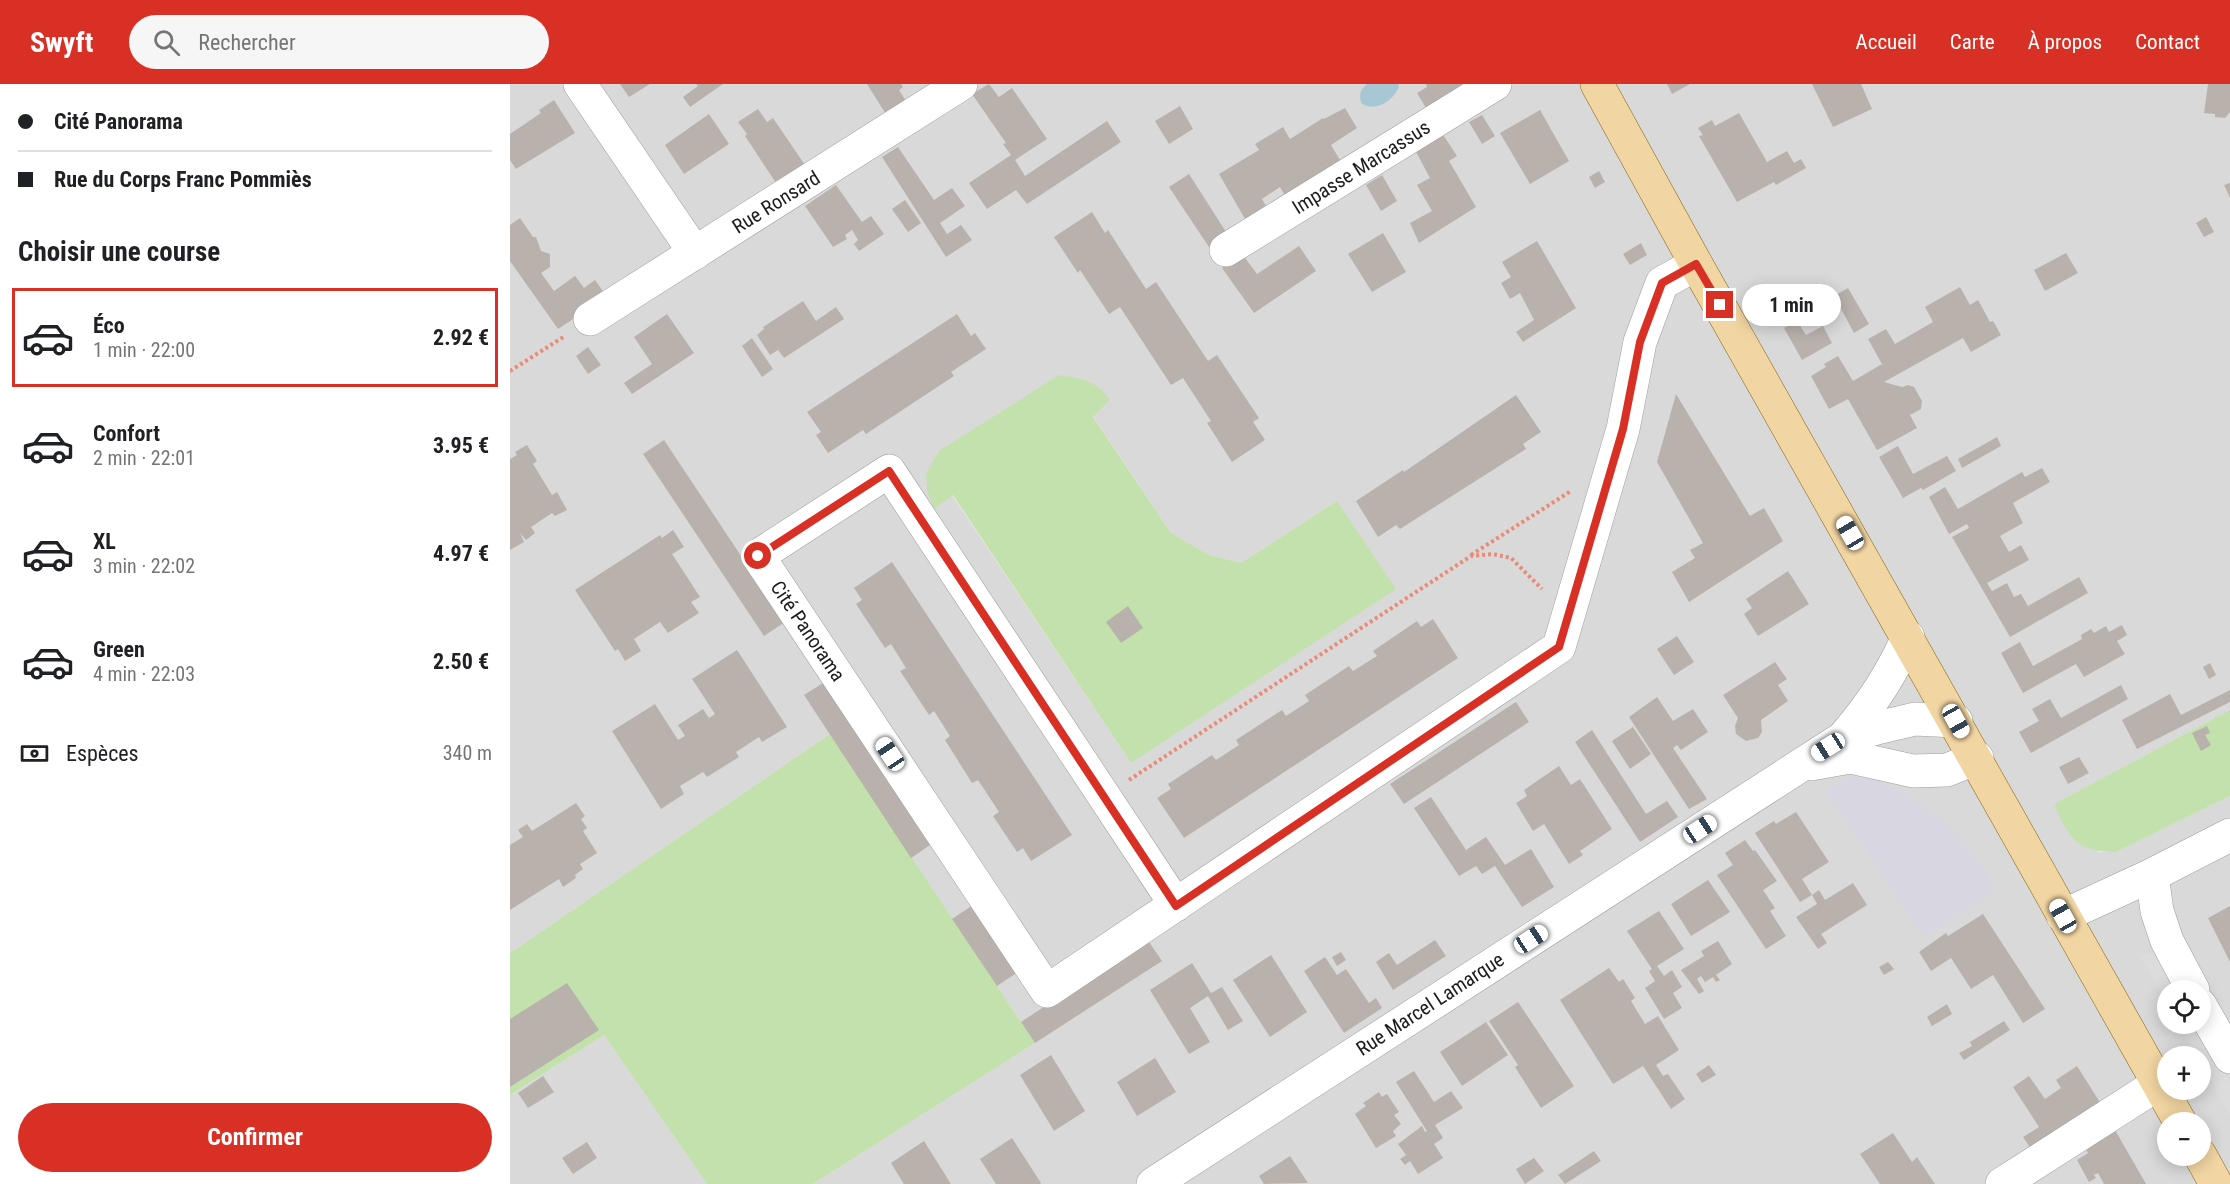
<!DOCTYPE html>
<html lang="fr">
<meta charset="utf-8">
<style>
body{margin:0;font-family:"Roboto Condensed",sans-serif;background:#f6f6f6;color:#202124;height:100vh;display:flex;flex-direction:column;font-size:22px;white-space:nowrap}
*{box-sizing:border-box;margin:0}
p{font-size:20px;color:#757577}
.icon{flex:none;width:33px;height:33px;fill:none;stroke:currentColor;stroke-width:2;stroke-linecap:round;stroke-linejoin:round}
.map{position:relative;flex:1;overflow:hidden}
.sheet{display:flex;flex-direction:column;background:#fff;width:510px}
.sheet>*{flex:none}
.banner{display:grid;align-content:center;height:132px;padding:0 18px;background:#fff}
.controls{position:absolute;left:1647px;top:896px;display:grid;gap:12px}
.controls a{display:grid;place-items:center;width:54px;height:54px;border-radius:50%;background:#fff;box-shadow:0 3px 15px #0003;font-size:30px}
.end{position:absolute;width:27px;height:27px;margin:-14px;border:8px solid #d93025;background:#fff;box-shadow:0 0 0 3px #fff}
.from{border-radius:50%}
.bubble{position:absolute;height:42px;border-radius:21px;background:#fff;box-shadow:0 3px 15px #0003;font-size:20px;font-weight:700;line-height:42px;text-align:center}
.car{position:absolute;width:18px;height:36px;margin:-18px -9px;border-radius:8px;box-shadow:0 0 4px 2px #0007;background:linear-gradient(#fff 24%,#345 0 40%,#fff 0 76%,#345 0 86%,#fff 0)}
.banner b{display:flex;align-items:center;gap:21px;height:57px;font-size:22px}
.banner b+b{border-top:2px solid #e0e0e0}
.banner i{width:15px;height:15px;background:#202124}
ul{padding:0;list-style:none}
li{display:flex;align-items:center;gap:18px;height:99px;margin:0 12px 9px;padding:0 6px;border:3px solid transparent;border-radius:0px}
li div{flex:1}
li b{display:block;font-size:22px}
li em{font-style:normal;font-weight:700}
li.active{border-color:#d93025}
li>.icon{width:54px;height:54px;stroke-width:1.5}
h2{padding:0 18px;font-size:27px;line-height:72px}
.pay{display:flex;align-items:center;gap:15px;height:66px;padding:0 18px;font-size:22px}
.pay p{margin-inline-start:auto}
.button{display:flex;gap:12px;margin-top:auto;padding:12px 18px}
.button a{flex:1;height:69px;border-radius:36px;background:#d93025;color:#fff;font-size:24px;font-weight:700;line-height:69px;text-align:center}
header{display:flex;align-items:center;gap:36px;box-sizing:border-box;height:84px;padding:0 30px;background:#d93025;color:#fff}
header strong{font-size:28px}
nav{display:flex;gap:33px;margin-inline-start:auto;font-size:21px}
.search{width:420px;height:54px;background:#f6f6f6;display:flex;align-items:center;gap:15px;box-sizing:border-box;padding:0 21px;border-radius:33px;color:#757577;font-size:22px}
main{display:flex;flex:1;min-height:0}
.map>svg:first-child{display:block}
.residential{fill:#dad9d9;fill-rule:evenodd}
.grass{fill:#c2e1ad}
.parking{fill:#dcdcdc}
.plaza{fill:#d8d7e1}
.water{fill:#a7c7d5}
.building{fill:#b9b2ac}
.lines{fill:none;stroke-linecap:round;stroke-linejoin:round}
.minor-casing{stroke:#9d9d9d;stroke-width:34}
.major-casing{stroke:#836610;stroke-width:34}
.path{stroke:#e98b76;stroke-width:4;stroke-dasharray:3 3;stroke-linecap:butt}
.minor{stroke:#fff;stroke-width:33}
.major{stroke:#f1d5a2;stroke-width:33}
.route{stroke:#d93025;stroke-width:8}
.labels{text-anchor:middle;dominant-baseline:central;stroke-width:6;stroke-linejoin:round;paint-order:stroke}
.street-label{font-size:20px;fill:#1c1c1c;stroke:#fff}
</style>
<header>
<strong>Swyft</strong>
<div class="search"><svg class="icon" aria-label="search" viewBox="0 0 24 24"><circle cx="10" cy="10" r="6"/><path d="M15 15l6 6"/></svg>Rechercher</div>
<nav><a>Accueil</a><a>Carte</a><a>À propos</a><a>Contact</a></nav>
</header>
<main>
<section class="sheet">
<div class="banner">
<b><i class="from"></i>Cité Panorama</b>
<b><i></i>Rue du Corps Franc Pommiès</b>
</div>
<h2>Choisir une course</h2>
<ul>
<li class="active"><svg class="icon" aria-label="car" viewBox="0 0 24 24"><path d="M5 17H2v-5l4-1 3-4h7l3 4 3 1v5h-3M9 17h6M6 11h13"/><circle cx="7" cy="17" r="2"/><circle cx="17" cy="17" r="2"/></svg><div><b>Éco</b><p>1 min · 22:00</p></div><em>2.92 €</em></li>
<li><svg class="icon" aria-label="car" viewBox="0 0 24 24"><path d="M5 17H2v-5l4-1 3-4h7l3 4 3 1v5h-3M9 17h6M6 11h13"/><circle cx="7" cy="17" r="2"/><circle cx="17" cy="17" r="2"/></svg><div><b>Confort</b><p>2 min · 22:01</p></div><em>3.95 €</em></li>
<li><svg class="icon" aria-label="car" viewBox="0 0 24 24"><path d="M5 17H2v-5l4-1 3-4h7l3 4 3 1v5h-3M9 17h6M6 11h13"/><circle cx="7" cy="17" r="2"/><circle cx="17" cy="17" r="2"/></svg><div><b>XL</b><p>3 min · 22:02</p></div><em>4.97 €</em></li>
<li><svg class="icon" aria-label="car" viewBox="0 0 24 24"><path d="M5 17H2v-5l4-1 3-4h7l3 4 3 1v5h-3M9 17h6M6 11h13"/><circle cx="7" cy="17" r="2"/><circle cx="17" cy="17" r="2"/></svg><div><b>Green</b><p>4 min · 22:03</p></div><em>2.50 €</em></li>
</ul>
<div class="pay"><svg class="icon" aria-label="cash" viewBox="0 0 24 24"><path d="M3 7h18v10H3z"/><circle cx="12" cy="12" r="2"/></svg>Espèces<p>340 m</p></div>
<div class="button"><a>Confirmer</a></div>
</section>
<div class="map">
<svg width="1720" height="1100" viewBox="0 0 1720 1100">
<rect width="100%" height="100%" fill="#ece9e2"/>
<g class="residential">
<path d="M 0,0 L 1720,0 L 1720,626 L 1544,720 L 1589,768 L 1606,768 L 1720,712 L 1720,1100 L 303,1100 L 525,959 L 320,650 L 0,869 ZM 549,292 L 583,332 L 661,449 L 699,471 L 731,479 L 827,417 L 621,679 L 442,411 L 416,390 L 430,367 ZM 1658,906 L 1690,906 L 1690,939 L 1658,939 ZM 1658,972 L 1690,972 L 1690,1005 L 1658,1005 ZM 1658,1038 L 1690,1038 L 1690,1071 L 1658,1071 Z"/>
<polygon points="94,951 197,1100 0,1100 0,1011"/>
</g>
<g class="grass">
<path d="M 549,291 C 574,295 585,296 600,316 L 583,333 L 661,449 L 699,471 L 731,479 L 827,417 L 886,505 L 621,679 L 443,411 L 424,425 L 417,406 L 416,390 L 429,367 Z"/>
<path d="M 1720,626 L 1720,712 L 1606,768 C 1566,768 1559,754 1544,720 Z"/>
<polygon points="320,650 525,959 303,1100 197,1100 94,951 0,1011 0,869"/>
</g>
<g class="parking">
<polygon points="1648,868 1669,906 1658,906 1657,920 1630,872"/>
<polygon points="1668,939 1687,939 1720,999 1720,1031 1691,979 1690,972 1687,972"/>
</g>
<polygon class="plaza" points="1337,694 1361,694 1392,708 1434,738 1475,784 1486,806 1414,853 1315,706"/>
<path class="water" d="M 857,0 L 888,0 L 889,3 C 883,17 865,29 851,19 C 849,10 850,6 857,0 Z"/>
<g class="building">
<polygon points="110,0 140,0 119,13"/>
<polygon points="186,0 213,0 180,23 173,13 188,2"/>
<polygon points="357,0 391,0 393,3 389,6 399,22 379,35"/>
<polygon points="479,0 489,13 502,4 537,55 505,76 515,92 597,37 611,58 517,120 506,106 477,125 459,99 501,71 493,60 496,59 462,10"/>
<polygon points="916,0 966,0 919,29 907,9 917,3"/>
<polygon points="1157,0 1180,0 1162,10"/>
<polygon points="1302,0 1351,0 1362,25 1323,43"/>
<polygon points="1698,0 1720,0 1720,28 1715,34 1705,33 1705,30 1694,29"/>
<polygon points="44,16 65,49 6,85 0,76 0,50 31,29 29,26"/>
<polygon points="670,22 683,45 659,60 645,37"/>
<polygon points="835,24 847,44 821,61 833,81 777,115 770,103 752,115 759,127 738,140 709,90 749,66 745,60 773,43 780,55 813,34 814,35"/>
<polygon points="248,25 257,38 263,34 299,87 270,105 235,52 237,50 228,38"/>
<polygon points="1030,26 1059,77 1020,100 990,49"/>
<polygon points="1229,29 1257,78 1277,67 1284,79 1291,75 1296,84 1266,101 1264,98 1227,118 1189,52 1193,51 1188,44 1202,36 1205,42"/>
<polygon points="199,30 219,60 174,90 155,61"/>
<polygon points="972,31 985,52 972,60 959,38"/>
<polygon points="932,49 947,72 939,77 966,123 909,159 900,139 922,127 907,101 920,94 905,66"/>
<polygon points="388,63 424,116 442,104 455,122 430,139 437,150 451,141 462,156 436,173 372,73"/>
<polygon points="1089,87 1095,98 1085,104 1079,93"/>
<polygon points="679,90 718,151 699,163 659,103"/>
<polygon points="872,91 887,117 871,127 856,101"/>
<polygon points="1720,99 1720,114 1714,101"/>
<polygon points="326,101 352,138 361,132 374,150 349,167 344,160 348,156 342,146 335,151 337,155 323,163 295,122"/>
<polygon points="395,116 411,139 398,148 382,125"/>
<polygon points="582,128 595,149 598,146 636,205 646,198 698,277 707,271 749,334 743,338 755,356 722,378 697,339 701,337 673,294 661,301 610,223 599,230 570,186 568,189 544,153"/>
<polygon points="1696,133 1704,148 1694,153 1686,139"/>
<polygon points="10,134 23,153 26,153 31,167 40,170 40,183 31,189 44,207 65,192 74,204 85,196 97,213 48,245 0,177 0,141"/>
<polygon points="873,149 896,188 862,208 838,170"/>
<polygon points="1027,157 1066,224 1013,258 1006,248 1024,236 1010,209 1000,215 991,199 1001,193 992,178"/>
<polygon points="1131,159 1137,171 1120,181 1113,170"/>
<polygon points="789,162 806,187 744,229 712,184 733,171 747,190"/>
<polygon points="1556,169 1568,189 1535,207 1524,186"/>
<polygon points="1450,203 1460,221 1468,216 1480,238 1483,237 1491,251 1461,268 1453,254 1374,298 1392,303 1398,301 1404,303 1412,317 1411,325 1400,331 1407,344 1367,366 1338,315 1319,325 1301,292 1316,283 1314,280 1328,272 1343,297 1372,280 1358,255 1376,245 1385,260 1423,238 1415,223"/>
<polygon points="1338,204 1359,240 1344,249 1324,212"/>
<polygon points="293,217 306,237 326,223 334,235 274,274 268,266 260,271 247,251 254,245 253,243"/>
<polygon points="157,230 184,269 122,310 114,299 142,280 124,253"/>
<polygon points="447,230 461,252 465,249 476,265 441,288 444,292 356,350 353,346 318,369 306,351 311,348 297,328"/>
<polygon points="1287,237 1296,251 1313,242 1322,259 1292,276 1274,244"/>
<polygon points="242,254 263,285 252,293 232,262"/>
<polygon points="78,263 91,281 78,290 66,272"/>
<polygon points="1166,310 1240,432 1254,424 1273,457 1179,518 1162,488 1185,474 1180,466 1193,459 1147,378"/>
<polygon points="1006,311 1031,348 1013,360 1016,365 890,445 886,441 868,453 846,417 893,386 894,388"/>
<polygon points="1487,353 1491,362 1452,384 1448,375"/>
<polygon points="154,356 275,538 254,552 133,370"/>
<polygon points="17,361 27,377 23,380 42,411 47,408 57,426 45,432 42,429 21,443 25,449 16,456 10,449 14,458 0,466 0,375 7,371 5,368"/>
<polygon points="1388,362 1403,390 1437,372 1446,387 1413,406 1411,404 1393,414 1369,373"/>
<polygon points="1532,384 1540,398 1503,419 1513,439 1490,452 1499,468 1511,461 1519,476 1477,499 1482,507 1497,499 1504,513 1511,510 1518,522 1569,493 1578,509 1500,553 1442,453 1459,444 1457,440 1439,450 1419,413 1435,403 1448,425 1512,388 1515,393"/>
<polygon points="163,446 174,463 162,470 190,513 181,518 189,529 158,549 150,538 124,555 131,567 115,577 108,565 105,567 65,506 150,451 152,454"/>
<polygon points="382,478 562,751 521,777 513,764 507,768 483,732 489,728 468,696 462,699 435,656 440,652 424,627 419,631 390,587 396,584 381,560 375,564 346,520 352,516 344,504"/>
<polygon points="1278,487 1299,520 1248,552 1234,530 1242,524 1236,515"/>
<polygon points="618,522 633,544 611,559 596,538"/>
<polygon points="923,535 948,574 674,754 647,714 661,705 658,700 702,671 706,676 729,661 726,656 772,626 776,632 799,617 795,611 839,582 843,587 867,572 863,567 907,537 911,543"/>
<polygon points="1612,541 1617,551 1607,557 1615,570 1574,593 1566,580 1513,609 1491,569 1510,558 1523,582 1572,555 1571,551 1581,545 1584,549 1596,542 1599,548"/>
<polygon points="1167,552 1184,578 1164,591 1147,565"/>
<polygon points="227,566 277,643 252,658 249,653 226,668 229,673 197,693 193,688 170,702 174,710 151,725 102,647 145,620 168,656 175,652 168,641 193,625 199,634 205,630 182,595"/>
<polygon points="1265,578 1277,595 1268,601 1278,617 1251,636 1252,648 1248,654 1236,657 1226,650 1225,642 1228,634 1213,611"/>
<polygon points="1700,579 1706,591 1699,595 1693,583"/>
<polygon points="316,597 423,759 401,774 294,611"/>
<polygon points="1611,601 1618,615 1521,669 1509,648 1529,637 1522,625 1540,615 1551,634"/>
<polygon points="1720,606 1720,618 1627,665 1612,636 1660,610 1671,631"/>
<polygon points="1147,613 1163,637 1183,625 1198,648 1171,666 1167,661 1163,664 1197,715 1179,725 1119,633"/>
<polygon points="1006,618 1019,638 894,720 880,700"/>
<polygon points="1697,642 1700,649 1695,651 1701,661 1691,667 1682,649"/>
<polygon points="1123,643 1141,670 1120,685 1102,657"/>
<polygon points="1082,646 1136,730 1157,717 1168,733 1130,758 1065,658"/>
<polygon points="1569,673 1579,689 1558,700 1549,683"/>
<polygon points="1049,682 1061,701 1070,695 1102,745 1070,767 1073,771 1059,780 1034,740 1023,747 1006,719 1017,712 1014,706"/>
<polygon points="921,713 956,766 976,753 995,781 1021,765 1044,803 1012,823 985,782 972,790 966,782 949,792 904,724"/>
<polygon points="66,719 75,732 71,735 77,744 73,747 87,769 70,780 73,785 65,791 66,794 53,803 49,795 0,826 0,761 13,753 8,746 17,740 22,747"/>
<polygon points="1286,728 1319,778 1292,795 1302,811 1290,818 1245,749 1264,737 1266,740"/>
<polygon points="1235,756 1243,767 1245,766 1267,797 1253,806 1265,824 1260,827 1276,852 1256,865 1207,791 1223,781 1215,769"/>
<polygon points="1198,796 1220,828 1181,852 1161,820"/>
<polygon points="1343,799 1357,821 1311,850 1317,859 1308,865 1286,833 1307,820 1302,811 1309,806 1315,816"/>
<polygon points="463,821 508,888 487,902 442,835"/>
<polygon points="1720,822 1720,878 1698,834"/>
<polygon points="1149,827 1174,865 1147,882 1154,892 1162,886 1172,903 1163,909 1172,924 1154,935 1135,904 1145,897 1139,887 1142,885 1117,847"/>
<polygon points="1473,830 1535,925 1513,939 1483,891 1461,905 1441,874 1421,887 1409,868 1436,849 1438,852"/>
<polygon points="637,855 652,877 525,959 511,938"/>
<polygon points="925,856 936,872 883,906 866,878 879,869 887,881"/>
<polygon points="1208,857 1222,880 1206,891 1210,896 1206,898 1203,893 1195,898 1191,892 1187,895 1194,907 1189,910 1171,886 1194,872 1191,867"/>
<polygon points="831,868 836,876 827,882 822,873"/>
<polygon points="761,871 797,928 760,953 723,896"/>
<polygon points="815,873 827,891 836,885 859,919 866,914 872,924 834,949 794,887"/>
<polygon points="1378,878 1384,885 1374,891 1369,883"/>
<polygon points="682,879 701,909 712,903 733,937 718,946 698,912 680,924 700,958 679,970 640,906"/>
<polygon points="1099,884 1109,898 1113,895 1125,914 1121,917 1135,940 1148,932 1169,966 1146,981 1153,992 1158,990 1175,1015 1161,1025 1133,982 1103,1000 1050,916"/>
<polygon points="57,899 89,946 0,1003 0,935"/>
<polygon points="1008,918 1064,1002 1031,1024 1005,983 1008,981 979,937"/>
<polygon points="1437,920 1442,930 1422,942 1417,933"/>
<polygon points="1494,937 1500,946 1454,976 1449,969 1462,962 1460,958"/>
<polygon points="976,938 998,971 952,1002 930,968"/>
<polygon points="541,971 575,1027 544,1047 510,991"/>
<polygon points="645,974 666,1008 627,1032 607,998"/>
<polygon points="1199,981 1206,991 1192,999 1186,990"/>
<polygon points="1567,982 1593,1023 1524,1069 1513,1053 1529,1043 1503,1003 1519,992 1535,1015 1551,1004 1546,996"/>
<polygon points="904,987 924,1018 941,1007 953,1024 925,1041 933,1054 924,1060 933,1074 908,1090 900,1077 895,1081 890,1075 896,1071 888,1060 912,1042 915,1048 917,1047 886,998"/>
<polygon points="33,992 44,1008 18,1024 8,1009"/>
<polygon points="869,1008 872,1013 877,1010 889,1028 884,1031 891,1040 883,1047 886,1052 866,1064 845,1030 856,1022 853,1019"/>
<polygon points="1601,1039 1636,1100 1594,1100 1588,1089 1584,1091 1586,1094 1579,1098 1567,1076 1578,1069 1571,1056"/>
<polygon points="1383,1049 1402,1078 1407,1073 1425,1100 1370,1100 1350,1070"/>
<polygon points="502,1054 531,1099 530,1100 486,1100 470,1075"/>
<polygon points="414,1057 441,1100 394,1100 381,1079"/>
<polygon points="77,1058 87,1074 63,1090 52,1074"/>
<polygon points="1084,1067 1091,1077 1055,1100 1048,1091"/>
<polygon points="780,1072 798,1099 754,1100 749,1092"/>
<polygon points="1024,1074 1034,1087 1015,1100 1006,1085"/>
</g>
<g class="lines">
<g class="minor-casing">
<g id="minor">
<polyline points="70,0 185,169"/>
<polyline points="716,166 985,0"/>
<polyline points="80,235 451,0"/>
<path d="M 1333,654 C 1360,623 1382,590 1398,553"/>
<polyline points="1301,680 1340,673 1403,687 1437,686 1467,674"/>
<polyline points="1642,791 1647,827 1657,857 1683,906"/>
<polyline points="666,821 379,387 248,472 537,907 1049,563 1113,345 1130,258 1152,199 1186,180"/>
<polyline points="1553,832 1642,791 1720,751"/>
<polyline points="1690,921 1720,973"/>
<polyline points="643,1100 1333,654 1367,644 1405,635 1446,637"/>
<polyline points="1492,1100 1648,1000"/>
</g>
</g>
<g class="major-casing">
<g id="major">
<polyline points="1087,0 1186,180 1670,1038"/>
<polyline points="1690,1071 1706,1100"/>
</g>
</g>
<g class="path">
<polyline points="0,287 55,252"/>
<polyline points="961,471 1061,407"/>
<polyline points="619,696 961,472 983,470 1001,474 1032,505"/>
</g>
<use href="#minor" class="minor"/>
<use href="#major" class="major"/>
</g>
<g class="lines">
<polyline class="route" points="248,472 379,387 666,822 1049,563 1113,345 1130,258 1152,199 1186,180 1210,221"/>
</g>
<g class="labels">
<g class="street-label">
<text transform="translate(851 83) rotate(-32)">Impasse Marcassus</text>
<text transform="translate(266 118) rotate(-32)">Rue Ronsard</text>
<text transform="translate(298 547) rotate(56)">Cité Panorama</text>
<text transform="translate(920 920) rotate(-33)">Rue Marcel Lamarque</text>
</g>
</g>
</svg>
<div class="controls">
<a><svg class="icon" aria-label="locate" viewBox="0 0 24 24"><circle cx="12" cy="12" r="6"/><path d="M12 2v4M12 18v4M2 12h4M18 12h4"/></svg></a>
<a>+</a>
<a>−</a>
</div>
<i class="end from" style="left:248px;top:472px"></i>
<i class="end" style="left:1210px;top:221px"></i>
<div class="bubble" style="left:1232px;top:200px;width:99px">1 min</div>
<i class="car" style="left:1340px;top:449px;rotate:330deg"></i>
<i class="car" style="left:1446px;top:637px;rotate:151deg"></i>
<i class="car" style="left:1318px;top:663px;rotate:238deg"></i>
<i class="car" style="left:380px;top:670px;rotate:326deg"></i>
<i class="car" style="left:1190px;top:745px;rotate:57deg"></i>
<i class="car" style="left:1553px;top:832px;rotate:331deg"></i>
<i class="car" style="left:1021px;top:855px;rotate:57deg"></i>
</div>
</main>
